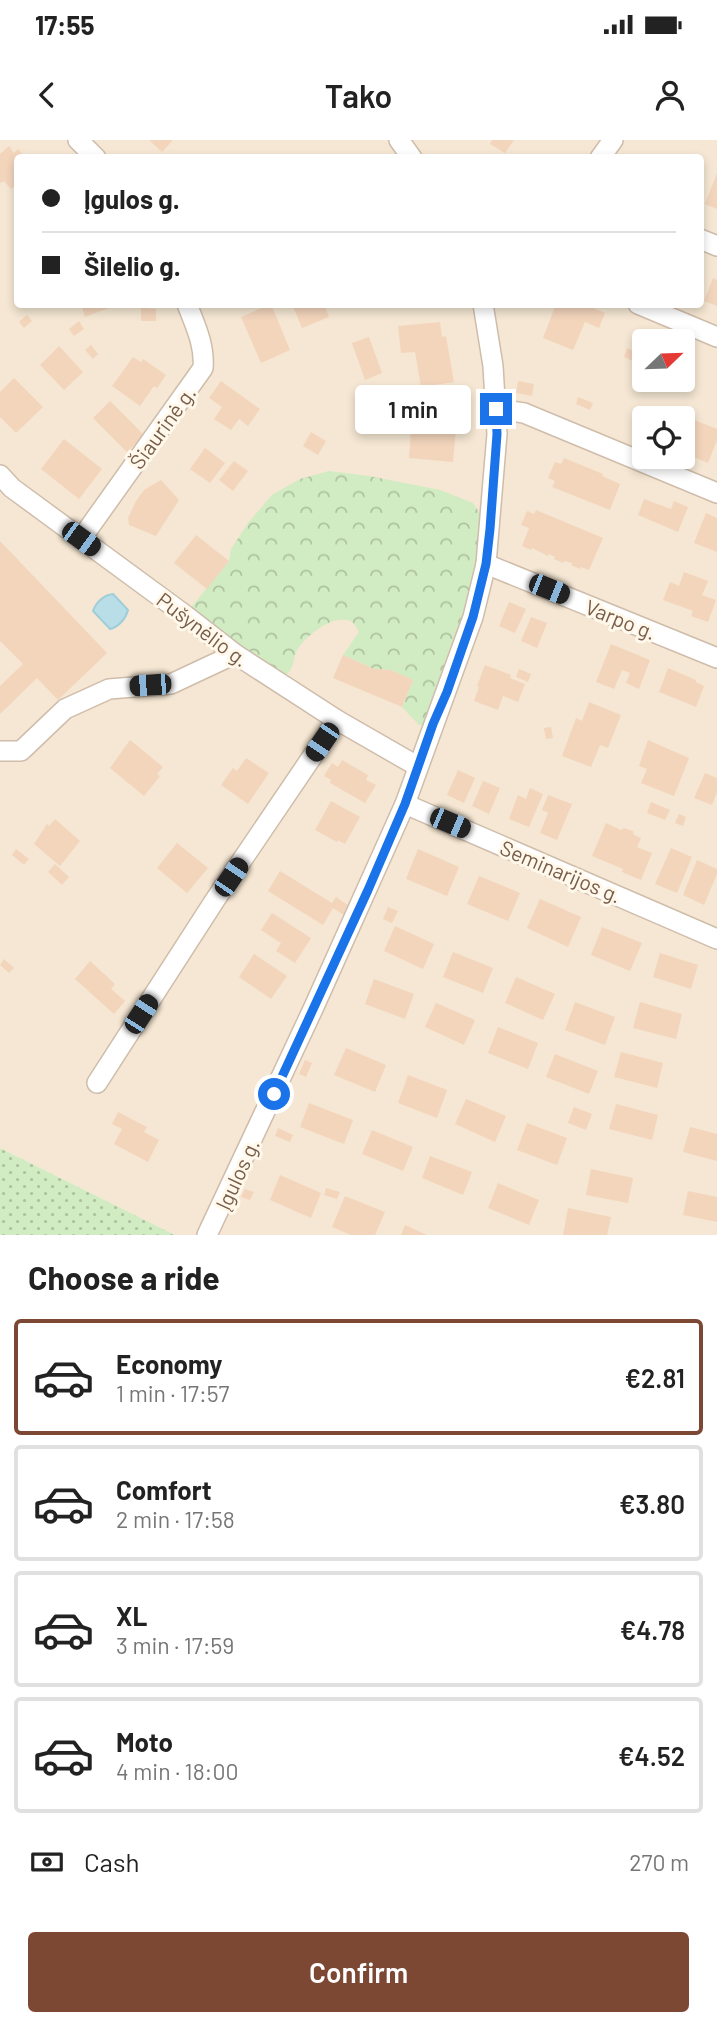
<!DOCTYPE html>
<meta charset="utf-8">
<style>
body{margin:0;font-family:Barlow,sans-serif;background:#f6f6f6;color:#222;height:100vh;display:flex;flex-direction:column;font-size:26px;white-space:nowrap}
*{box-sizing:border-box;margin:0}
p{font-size:23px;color:#767676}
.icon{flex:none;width:38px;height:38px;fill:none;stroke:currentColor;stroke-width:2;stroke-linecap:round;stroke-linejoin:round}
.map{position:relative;height:1095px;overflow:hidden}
.side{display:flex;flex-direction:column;background:#fff;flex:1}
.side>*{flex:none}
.banner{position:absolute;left:14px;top:14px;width:690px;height:154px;border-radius:7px;box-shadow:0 4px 10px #0003;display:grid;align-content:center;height:154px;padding:0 28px;background:#fff}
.needle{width:46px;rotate:67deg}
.buttons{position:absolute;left:632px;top:189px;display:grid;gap:14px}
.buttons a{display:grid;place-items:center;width:63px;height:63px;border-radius:7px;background:#fff;box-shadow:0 4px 10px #0003;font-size:35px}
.end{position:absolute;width:32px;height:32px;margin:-16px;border:9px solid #1a73e8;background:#fff;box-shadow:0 0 0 4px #fff}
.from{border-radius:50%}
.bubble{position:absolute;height:49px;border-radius:7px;background:#fff;box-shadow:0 4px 10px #0003;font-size:23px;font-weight:600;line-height:49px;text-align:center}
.car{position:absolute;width:21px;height:42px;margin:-21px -10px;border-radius:9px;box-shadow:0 0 5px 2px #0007;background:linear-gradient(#222 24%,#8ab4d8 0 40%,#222 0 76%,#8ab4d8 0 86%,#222 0)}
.banner b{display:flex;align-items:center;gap:24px;height:66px;font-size:26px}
.banner b+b{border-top:2px solid #e0e0e0}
.banner i{width:18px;height:18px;background:#222}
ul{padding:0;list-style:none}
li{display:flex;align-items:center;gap:21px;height:116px;margin:0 14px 10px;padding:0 14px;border:4px solid #e0e0e0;border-radius:7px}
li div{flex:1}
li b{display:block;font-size:26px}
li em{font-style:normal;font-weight:600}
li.selected{border-color:#7c4733}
li>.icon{width:63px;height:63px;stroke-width:1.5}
h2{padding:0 28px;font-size:32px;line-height:84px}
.pay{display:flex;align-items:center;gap:18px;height:77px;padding:0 28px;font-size:26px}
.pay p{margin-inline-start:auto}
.action{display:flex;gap:14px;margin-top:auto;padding:14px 28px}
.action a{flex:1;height:80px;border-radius:7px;background:#7c4733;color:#fff;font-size:28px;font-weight:600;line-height:80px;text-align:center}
.status{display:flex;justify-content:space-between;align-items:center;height:49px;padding:0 35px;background:#fff;direction:ltr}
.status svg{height:19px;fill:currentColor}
header{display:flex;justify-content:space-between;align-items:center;height:91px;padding:0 28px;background:#fff;font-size:32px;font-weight:600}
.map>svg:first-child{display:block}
.residential{fill:#f5e7d3;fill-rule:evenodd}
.grass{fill:url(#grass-dots)}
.forest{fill:url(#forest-crowns)}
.water{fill:#b9dee7;stroke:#9fcdd9;stroke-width:2}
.building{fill:#f3d5bc}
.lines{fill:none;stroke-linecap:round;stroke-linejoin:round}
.minor-casing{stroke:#cfbdab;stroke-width:22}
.minor{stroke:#fff;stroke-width:19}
.route{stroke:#1a73e8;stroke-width:9}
.labels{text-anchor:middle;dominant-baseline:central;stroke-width:6;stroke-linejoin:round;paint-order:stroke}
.street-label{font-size:21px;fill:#765c49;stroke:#fff8eb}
</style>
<div class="status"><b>17:55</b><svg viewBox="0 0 49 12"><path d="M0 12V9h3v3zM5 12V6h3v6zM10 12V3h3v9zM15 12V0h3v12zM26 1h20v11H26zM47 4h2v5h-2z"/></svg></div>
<header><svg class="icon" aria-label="back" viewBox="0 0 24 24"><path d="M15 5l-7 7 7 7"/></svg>Tako<svg class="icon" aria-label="person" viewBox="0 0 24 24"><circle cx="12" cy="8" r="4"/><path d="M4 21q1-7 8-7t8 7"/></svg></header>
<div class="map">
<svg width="717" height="1095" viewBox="0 0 717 1095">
<defs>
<pattern id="grass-dots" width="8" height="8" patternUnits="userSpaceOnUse" patternTransform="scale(1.75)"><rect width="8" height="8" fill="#d1ebc3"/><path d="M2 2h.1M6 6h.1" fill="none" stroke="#aec2a0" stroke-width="1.8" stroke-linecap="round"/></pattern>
<pattern id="forest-crowns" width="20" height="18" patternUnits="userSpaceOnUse" patternTransform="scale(1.75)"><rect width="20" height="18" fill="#d1ebc3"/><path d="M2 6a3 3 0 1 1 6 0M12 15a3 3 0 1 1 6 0" fill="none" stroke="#aec2a0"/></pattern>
</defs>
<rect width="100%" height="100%" fill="#fdf5e5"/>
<path class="residential" d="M 0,0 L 717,0 L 717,1095 L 175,1095 L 0,1008 ZM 18,18 L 700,18 L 700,164 L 18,164 ZM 644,201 L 682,201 L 682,240 L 644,240 ZM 644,278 L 682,278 L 682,317 L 644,317 Z"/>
<polygon class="grass" points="0,1008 175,1095 0,1095"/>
<path class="forest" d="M 329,331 L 369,336 L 440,350 L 473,363 L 490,389 L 433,584 L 419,585 L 402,567 L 413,540 L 391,530 L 374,529 L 343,515 L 359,492 C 356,487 354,481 347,480 C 331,476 308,495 299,507 C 291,519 297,526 284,537 L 185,475 L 229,421 L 231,409 L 248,383 L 272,355 L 300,339 Z"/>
<path class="water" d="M 113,454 L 128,470 C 126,478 119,487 110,489 L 93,471 C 96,462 104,455 113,454 Z"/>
<g class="building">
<polygon points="149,0 173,0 162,12"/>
<polygon points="492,0 514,0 505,13 490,4"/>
<polygon points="9,6 14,13 18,9 26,18 18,18 18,44 11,49 4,41 1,43 0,42 0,14"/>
<polygon points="717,33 717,69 705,64"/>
<polygon points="713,138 717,140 717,166 704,161"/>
<polygon points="81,164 116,164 116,165 85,177"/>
<polygon points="271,164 290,210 261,223 241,177"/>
<polygon points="292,164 324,164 329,177 302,188"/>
<polygon points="556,164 583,164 605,173 599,188 585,182 573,210 543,198"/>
<polygon points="141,168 156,169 156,181 141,181"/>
<polygon points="27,175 32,181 24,188 19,182"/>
<polygon points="79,181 84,189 74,196 69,189"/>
<polygon points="440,182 442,197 446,196 454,242 421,247 415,212 401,213 398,186"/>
<polygon points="639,195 655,201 644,201 644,226 624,217 627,208 633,211"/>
<polygon points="369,197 382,233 365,240 352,203"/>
<polygon points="91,205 98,214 93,219 85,210"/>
<polygon points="59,206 83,232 64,250 40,225"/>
<polygon points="682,209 691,213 683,234 682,234"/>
<polygon points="133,217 141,222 143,219 166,235 157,248 154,246 140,266 112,246"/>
<polygon points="14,238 43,267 16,293 0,277 0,252"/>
<polygon points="221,241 260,269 248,286 239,279 231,290 214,279 222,267 209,258"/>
<polygon points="518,241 534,244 532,256 516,253"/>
<polygon points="360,254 366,254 365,270 359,270"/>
<polygon points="578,257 593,263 590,270 576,264"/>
<polygon points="110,261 144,295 127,312 93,278"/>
<polygon points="412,273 457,277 453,322 409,318"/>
<polygon points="684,276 717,289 717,300 708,323 682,312"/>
<polygon points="311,292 326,301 318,315 303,306"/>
<polygon points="64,299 102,329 79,359 41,329"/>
<polygon points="205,308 225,323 210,343 190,329"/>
<polygon points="564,318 603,334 602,336 620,344 610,370 552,347 555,341 548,338 555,322 561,324"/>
<polygon points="234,321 248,331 233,351 219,340"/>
<polygon points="161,340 179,360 156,396 129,385 128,378 136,361 144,350"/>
<polygon points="644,359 671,369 674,361 688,367 678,392 638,375"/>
<polygon points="536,370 603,398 589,430 581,427 580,429 571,425 572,423 564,421 563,423 554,419 555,417 549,414 548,416 532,408 531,410 522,406 529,388 521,385 527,371 534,374"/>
<polygon points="706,373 717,378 717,412 694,403"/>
<polygon points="196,395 229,421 207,449 174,423"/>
<polygon points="0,401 107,513 58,560 37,538 0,574 0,546 23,524 0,501"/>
<polygon points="684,432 708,441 702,455 716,460 708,482 691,476 693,471 663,460 670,442 679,446"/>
<polygon points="509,462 526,469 515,493 499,486"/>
<polygon points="531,477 547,483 537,508 521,501"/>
<polygon points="611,504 650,520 639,549 626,543 630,533 622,530 614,549 596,542"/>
<polygon points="343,515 374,529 391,530 413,540 402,567 333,538"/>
<polygon points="485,525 511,535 510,538 525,544 518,562 503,556 498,570 474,561 479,547 477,546"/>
<polygon points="668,528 696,540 696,542 704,546 696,567 659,552"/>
<polygon points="519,529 531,534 528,542 516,537"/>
<polygon points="589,562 621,575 608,608 600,605 591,627 562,616 576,578 582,581"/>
<polygon points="551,587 553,598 546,599 544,588"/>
<polygon points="130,600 163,627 157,634 160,636 144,656 110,628"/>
<polygon points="648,600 689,618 674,656 641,643 647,629 639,626"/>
<polygon points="246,618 269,633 248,664 221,645 233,628 237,631"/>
<polygon points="342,620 368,635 366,640 376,645 365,663 330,643 331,640 324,636 332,623 338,627"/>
<polygon points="458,630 475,638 464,663 447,655"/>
<polygon points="705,633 717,638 717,652 712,665 694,658"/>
<polygon points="483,641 500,648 489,674 472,666"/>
<polygon points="530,648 543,654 529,687 509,679 518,655 526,659"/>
<polygon points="548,655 572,664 557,700 540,693 548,673 542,670"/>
<polygon points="331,661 360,677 345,704 338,700 337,702 315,690"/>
<polygon points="651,662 670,670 665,680 647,673"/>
<polygon points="679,674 686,677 683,686 675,683"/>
<polygon points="55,679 80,701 60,726 34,704 47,684 49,686"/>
<polygon points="606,683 621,690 624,688 633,691 634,695 641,698 637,707 652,713 641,740 622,732 623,729 592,716"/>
<polygon points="177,703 208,728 187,753 157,728"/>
<polygon points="671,708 692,717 677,753 655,744"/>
<polygon points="16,709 29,719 24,725 12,715"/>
<polygon points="418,709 459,727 447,756 406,739"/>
<polygon points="697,720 717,729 717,734 704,765 683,755"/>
<polygon points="55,724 69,737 62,745 48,732"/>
<polygon points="280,731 332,763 336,757 349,766 344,775 333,768 323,785 268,751"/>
<polygon points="479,736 520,753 508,781 467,764"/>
<polygon points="540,759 581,777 568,807 527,788"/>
<polygon points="388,767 398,771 392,783 383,779"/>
<polygon points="272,773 311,798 295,823 276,811 281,803 261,790"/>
<polygon points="395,786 434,804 423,829 384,811"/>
<polygon points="602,787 642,803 630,831 591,815"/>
<polygon points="453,812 493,828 483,853 443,837"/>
<polygon points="660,813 698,825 691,849 653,837"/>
<polygon points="254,814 287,836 271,859 239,837"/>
<polygon points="4,819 14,828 9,833 0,825"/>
<polygon points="90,821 115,844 111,849 125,861 114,874 75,839"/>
<polygon points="516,837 555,854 543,880 505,863"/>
<polygon points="374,839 414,854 405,879 365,864"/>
<polygon points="575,862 615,877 605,905 565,890"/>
<polygon points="640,862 682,874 676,899 633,888"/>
<polygon points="436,863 475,880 464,905 425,887"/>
<polygon points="498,887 538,903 528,929 488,913"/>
<polygon points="346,908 386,925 375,952 334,935"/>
<polygon points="621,912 663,923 657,948 614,937"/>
<polygon points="555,914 598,931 589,954 546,937"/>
<polygon points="305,920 312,923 306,937 299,934"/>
<polygon points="408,935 447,950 437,978 398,963"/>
<polygon points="466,959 506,976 495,1002 455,984"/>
<polygon points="309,963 353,980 344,1004 300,987"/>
<polygon points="616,964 658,975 652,1000 609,989"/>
<polygon points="574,967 592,974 586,990 568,983"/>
<polygon points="118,972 147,987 144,992 159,1000 148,1022 114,1004 122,989 112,984"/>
<polygon points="527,983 567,998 557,1025 517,1010"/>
<polygon points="690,987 717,994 717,1021 683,1012"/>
<polygon points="278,988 293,995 290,1002 275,996"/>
<polygon points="372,990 413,1007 403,1031 362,1014"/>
<polygon points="430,1016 472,1032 463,1055 422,1038"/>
<polygon points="591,1029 633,1038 628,1063 586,1055"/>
<polygon points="280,1035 321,1053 311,1078 270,1060"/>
<polygon points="498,1043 539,1060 529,1085 488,1068"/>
<polygon points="326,1048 340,1052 337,1059 324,1055"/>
<polygon points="245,1049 254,1052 250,1060 241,1057"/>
<polygon points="688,1051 717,1057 717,1082 683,1075"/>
<polygon points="345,1056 385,1072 375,1095 351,1095 332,1087"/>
<polygon points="568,1068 611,1077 607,1095 563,1095"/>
<polygon points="405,1085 427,1095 401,1095"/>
</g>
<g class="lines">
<g class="minor-casing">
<g id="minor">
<polyline points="78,0 96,18"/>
<polyline points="399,0 412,18"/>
<polyline points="600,18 613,0"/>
<polyline points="700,99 717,106"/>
<polyline points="638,164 717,197"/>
<polyline points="496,269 524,273 717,353"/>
<polyline points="0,335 12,348 185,475 235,514 337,580 417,626"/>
<path d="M 81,399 L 203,228 C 205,205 195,185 187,164"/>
<polyline points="486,424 717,518"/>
<polyline points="0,611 21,611 65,569 109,549 171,544 235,514"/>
<polyline points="405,664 717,799"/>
<polyline points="97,943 215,760 337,580"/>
<polyline points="207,1095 313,869 405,664 473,477 486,424 497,294 493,226 483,164"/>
</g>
</g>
<use href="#minor" class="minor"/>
</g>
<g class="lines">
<polyline class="route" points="274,954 368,750 405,664 433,584 447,552 473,477 486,424 490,389 497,294 496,269"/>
</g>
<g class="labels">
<g class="street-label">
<text transform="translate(162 287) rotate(-54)">Šiaurinė g.</text>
<text transform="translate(621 479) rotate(22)">Varpo g.</text>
<text transform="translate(203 489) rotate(37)">Pušynėlio g.</text>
<text transform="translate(561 731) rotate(23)">Seminarijos g.</text>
<text transform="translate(237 1034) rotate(-65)">Įgulos g.</text>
</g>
</g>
</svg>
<div class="buttons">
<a><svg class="needle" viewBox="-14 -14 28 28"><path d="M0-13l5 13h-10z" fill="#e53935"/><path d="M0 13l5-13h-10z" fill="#767676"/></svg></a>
<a><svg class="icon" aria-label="locate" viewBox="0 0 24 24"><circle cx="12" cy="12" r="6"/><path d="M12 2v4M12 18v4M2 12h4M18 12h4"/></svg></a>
</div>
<i class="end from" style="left:274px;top:954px"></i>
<i class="end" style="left:496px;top:269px"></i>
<div class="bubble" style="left:355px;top:245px;width:116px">1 min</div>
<i class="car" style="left:81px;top:399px;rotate:126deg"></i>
<i class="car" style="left:549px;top:449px;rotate:112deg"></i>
<i class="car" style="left:150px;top:545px;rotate:266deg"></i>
<i class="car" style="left:322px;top:602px;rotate:214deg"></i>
<i class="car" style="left:450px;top:683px;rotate:113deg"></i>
<i class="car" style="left:231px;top:737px;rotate:34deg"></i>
<i class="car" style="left:141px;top:874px;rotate:33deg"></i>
<div class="banner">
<b><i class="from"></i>Įgulos g.</b>
<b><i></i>Šilelio g.</b>
</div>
</div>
<section class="side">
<h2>Choose a ride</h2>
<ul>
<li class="selected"><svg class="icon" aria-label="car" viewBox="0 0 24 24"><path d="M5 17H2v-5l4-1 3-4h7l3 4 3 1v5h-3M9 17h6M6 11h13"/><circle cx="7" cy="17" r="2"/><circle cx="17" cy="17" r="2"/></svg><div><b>Economy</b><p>1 min · 17:57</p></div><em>€2.81</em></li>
<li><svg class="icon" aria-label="car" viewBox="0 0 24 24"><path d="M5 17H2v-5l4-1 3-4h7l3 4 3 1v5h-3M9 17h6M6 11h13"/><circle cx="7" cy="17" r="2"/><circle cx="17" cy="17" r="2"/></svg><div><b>Comfort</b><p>2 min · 17:58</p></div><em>€3.80</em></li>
<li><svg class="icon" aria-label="car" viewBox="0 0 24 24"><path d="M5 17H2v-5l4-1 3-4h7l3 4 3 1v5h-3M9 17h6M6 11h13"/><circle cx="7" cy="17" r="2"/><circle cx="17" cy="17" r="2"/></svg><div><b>XL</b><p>3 min · 17:59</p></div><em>€4.78</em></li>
<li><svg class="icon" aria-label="car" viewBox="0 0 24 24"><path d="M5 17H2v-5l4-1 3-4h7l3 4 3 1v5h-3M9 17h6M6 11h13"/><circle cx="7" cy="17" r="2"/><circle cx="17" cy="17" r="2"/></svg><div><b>Moto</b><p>4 min · 18:00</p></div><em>€4.52</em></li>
</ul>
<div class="pay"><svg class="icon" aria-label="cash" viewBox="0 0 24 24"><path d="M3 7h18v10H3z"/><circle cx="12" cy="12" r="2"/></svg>Cash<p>270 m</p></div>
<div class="action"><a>Confirm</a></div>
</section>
